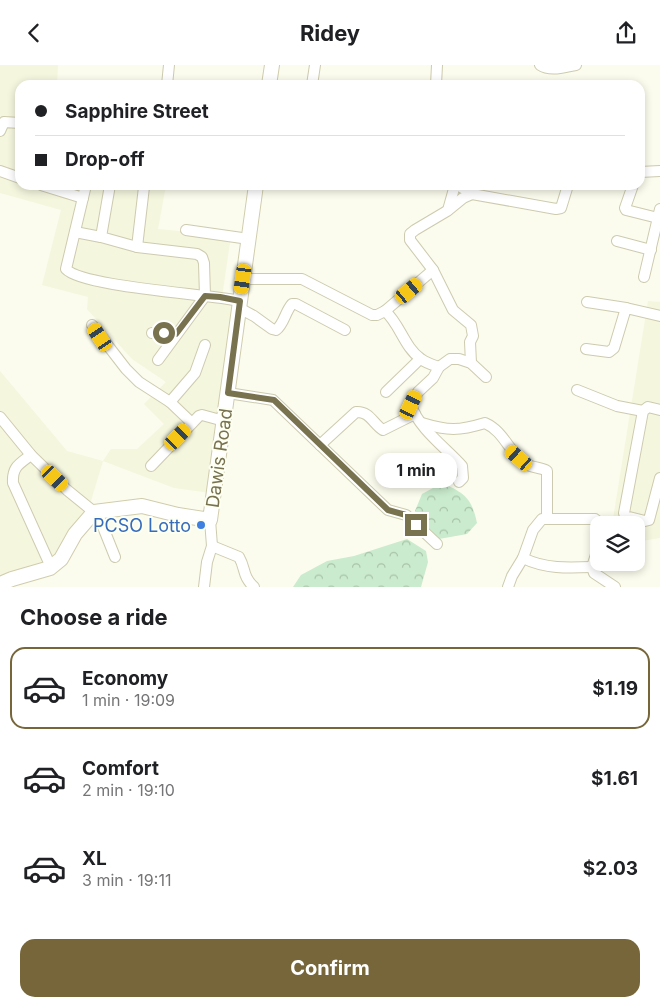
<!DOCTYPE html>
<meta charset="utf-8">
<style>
body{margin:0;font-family:Inter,sans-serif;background:#f2f2f2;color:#202124;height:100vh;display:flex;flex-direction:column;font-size:19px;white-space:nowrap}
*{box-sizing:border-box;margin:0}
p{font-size:16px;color:#757577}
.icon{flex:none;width:28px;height:28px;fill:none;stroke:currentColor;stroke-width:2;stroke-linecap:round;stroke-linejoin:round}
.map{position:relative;height:522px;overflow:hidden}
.drawer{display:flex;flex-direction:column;background:#fff;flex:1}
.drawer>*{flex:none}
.top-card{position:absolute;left:15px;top:15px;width:630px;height:110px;border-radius:15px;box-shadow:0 2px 8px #0003;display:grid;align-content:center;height:110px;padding:0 20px;background:#fff}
.buttons{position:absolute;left:590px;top:451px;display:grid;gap:10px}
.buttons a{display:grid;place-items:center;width:55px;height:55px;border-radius:10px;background:#fff;box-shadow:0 2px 8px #0003;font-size:25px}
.end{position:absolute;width:22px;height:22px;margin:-11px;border:6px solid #78724f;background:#fff;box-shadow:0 0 0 2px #fff}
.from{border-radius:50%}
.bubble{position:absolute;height:35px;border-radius:15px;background:#fff;box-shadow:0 2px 8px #0003;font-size:16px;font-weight:700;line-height:35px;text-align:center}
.car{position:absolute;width:15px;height:30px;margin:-15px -8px;border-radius:6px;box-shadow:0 0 4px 1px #0007;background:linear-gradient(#f5c518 24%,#345 0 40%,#f5c518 0 76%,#345 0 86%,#f5c518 0)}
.top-card b{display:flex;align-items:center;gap:18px;height:48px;font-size:19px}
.top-card b+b{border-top:1px solid #e0e0e0}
.top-card i{width:12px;height:12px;background:#202124}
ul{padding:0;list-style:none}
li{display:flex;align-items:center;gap:15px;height:82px;margin:0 10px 8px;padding:0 10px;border:2px solid transparent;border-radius:15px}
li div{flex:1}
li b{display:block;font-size:19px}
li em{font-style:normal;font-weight:700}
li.selected{border-color:#77663a}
li>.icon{width:45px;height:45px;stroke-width:1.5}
h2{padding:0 20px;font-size:22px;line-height:60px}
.action{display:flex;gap:10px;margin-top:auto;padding:10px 20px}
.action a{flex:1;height:58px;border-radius:15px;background:#77663a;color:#fff;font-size:20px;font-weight:700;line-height:58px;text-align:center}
header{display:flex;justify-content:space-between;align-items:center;height:65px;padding:0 20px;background:#fff;font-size:22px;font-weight:700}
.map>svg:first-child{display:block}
.residential{fill:#f5f6de}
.forest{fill:url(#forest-crowns)}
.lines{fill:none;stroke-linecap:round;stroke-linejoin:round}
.street-casing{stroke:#cdcbaf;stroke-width:12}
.secondary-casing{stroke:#d0cdad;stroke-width:16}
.street{stroke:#fff;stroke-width:10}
.secondary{stroke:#fff;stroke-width:14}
.route{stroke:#78724f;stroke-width:6}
.shop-dot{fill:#3f7fe0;stroke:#fdfff3;stroke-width:2}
.labels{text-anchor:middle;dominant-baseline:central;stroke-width:4;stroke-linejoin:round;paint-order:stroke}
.street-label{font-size:18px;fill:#78724f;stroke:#fdfff3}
.shop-label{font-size:18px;fill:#366cbe;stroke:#fdfff3;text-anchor:end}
</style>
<header><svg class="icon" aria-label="back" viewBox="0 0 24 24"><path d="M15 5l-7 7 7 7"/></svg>Ridey<svg class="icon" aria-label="share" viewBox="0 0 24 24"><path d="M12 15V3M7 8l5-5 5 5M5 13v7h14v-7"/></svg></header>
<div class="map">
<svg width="660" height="522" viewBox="0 0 660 522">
<defs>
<pattern id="forest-crowns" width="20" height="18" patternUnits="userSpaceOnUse" patternTransform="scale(1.25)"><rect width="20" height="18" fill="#caebcd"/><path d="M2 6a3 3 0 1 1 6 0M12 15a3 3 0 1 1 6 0" fill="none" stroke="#a9c3a9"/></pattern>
</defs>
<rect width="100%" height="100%" fill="#fbfced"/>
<g class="residential">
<polygon points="0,0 58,0 57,20 20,20 20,120 166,120 158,164 231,171 221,239 236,240 211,428 174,423 103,396 87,449 61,489 43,501 0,513 0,306 67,386 103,396 111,384 137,384 164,359 144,339 166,317 132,294 87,244 88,232 42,220 61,145 0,128"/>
<polygon points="648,236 660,237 660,473 636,477 636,460 612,460"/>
</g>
<g class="forest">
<path d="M 442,418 C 465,428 472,434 477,458 L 467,469 L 439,474 L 423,459 L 415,446 L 422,429 Z"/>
<polygon points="407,474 426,486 428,497 421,522 293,522 301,510 327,496 354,491"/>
</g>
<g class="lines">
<g class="street-casing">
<g id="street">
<path d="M 540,0 C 551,7 564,2 576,0"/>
<polyline points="167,20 169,0"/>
<polyline points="312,20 315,0"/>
<polyline points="436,20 437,0"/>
<polyline points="0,66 4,57 20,58"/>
<polyline points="0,106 20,113"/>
<polyline points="640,107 660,106"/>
<polyline points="41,120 83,133"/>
<path d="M 86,120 L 66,204 C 82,222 209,229 240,236"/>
<polyline points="458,120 472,129 556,144 561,143 568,120"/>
<polyline points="633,120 625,143 626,145 658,153"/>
<polyline points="448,145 455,120"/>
<polyline points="186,165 249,174"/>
<polyline points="75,167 101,172 137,182 197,189 202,192 204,198 205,231 158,295"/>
<polyline points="101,172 110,120"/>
<polyline points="617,176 651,185"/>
<polyline points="137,182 144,122"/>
<polyline points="644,212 660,144"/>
<polyline points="243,214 302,214 372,250 377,250 385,246 433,205"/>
<polyline points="587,237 626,243"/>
<path d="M 239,243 L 254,251 L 272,264 L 276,265 C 284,259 285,247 292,239 L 296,239 L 345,265"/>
<path d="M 385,246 C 400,259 404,282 421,294 C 426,298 433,300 439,302"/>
<polyline points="92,260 126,304 139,317 170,337 192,358"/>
<polyline points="152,268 176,269"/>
<polyline points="586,284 609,287 614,283 626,243 660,251"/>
<polyline points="471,298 470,277 473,271 471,260 453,245 433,205 410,175 410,169 415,165 447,146 463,133 472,129"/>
<polyline points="577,325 617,341 643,346"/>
<polyline points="386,327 420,294"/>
<polyline points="228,328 273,335 388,445 406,450 437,479"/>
<polyline points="170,337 195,308 205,280"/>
<polyline points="660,345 648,342 643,346 624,448 625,451 645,456 649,455 660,413"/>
<polyline points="0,352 31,390 67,425 94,447"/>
<path d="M 422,358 C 448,366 459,366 485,358 C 505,367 508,387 526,399 C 532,403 541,402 547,406 L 547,454"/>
<path d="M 320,380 L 356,347 C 370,346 373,359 383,365 L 415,349"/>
<path d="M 31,390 C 19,399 12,402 13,418 L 51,502"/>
<polyline points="151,401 199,351 202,350 224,356"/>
<path d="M 459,417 L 463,413 L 462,401 C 446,383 419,364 411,340 L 418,327 L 433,313 L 439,302 L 450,294 L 459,294 L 471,298 L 486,312"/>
<polyline points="97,447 115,492"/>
<polyline points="599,480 592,502 594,508 615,522"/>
<path d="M 212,481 L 239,492 C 246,504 242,511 254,522"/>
<path d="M 592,502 C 568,503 545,504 523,493 L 533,465 L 542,454 L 595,454 L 602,460"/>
<polyline points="204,522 207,497 212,481 210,455"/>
<polyline points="508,522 512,511 523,493"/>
</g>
</g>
<g class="secondary-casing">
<g id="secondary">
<polyline points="269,20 272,0"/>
<polyline points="0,519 12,514 50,503 61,494 75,469 94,447 142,441 178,450 210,455 256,120"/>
</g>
</g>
<use href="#street" class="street"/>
<use href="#secondary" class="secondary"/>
</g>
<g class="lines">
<polyline class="route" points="164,268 176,269 205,231 220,232 240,236 228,328 274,335 388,445 406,450 416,460"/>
</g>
<circle class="shop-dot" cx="201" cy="460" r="5"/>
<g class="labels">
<g class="street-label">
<text transform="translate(219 393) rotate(-82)">Dawis Road</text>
</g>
<g class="shop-label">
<text x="191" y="460">PCSO Lotto</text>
</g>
</g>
</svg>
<div class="buttons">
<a><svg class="icon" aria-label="layers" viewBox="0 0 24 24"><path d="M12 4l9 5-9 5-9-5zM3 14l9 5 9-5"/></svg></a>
</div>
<i class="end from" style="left:164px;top:268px"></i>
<i class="end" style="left:416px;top:460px"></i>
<div class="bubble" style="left:375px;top:388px;width:82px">1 min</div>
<i class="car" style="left:243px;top:214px;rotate:188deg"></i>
<i class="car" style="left:409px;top:226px;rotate:50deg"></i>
<i class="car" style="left:100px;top:272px;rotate:326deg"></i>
<i class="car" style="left:411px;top:340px;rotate:25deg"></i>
<i class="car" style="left:178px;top:372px;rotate:44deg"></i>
<i class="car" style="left:519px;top:393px;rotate:311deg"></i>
<i class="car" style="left:55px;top:413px;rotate:134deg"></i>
<div class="top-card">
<b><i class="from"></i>Sapphire Street</b>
<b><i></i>Drop-off</b>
</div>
</div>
<section class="drawer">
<h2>Choose a ride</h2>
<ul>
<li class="selected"><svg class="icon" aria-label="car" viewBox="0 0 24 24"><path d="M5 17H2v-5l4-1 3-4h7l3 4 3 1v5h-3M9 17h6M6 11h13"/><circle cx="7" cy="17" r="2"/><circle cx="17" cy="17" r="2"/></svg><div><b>Economy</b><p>1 min · 19:09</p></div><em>$1.19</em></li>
<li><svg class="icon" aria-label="car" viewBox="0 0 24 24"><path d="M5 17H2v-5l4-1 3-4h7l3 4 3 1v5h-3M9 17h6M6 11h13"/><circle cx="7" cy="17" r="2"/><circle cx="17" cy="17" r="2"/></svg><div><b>Comfort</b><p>2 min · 19:10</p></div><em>$1.61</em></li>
<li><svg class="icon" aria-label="car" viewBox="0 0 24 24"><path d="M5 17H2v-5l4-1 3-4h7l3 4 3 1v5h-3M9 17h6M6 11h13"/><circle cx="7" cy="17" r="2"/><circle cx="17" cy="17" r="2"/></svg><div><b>XL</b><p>3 min · 19:11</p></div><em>$2.03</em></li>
</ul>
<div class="action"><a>Confirm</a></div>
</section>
